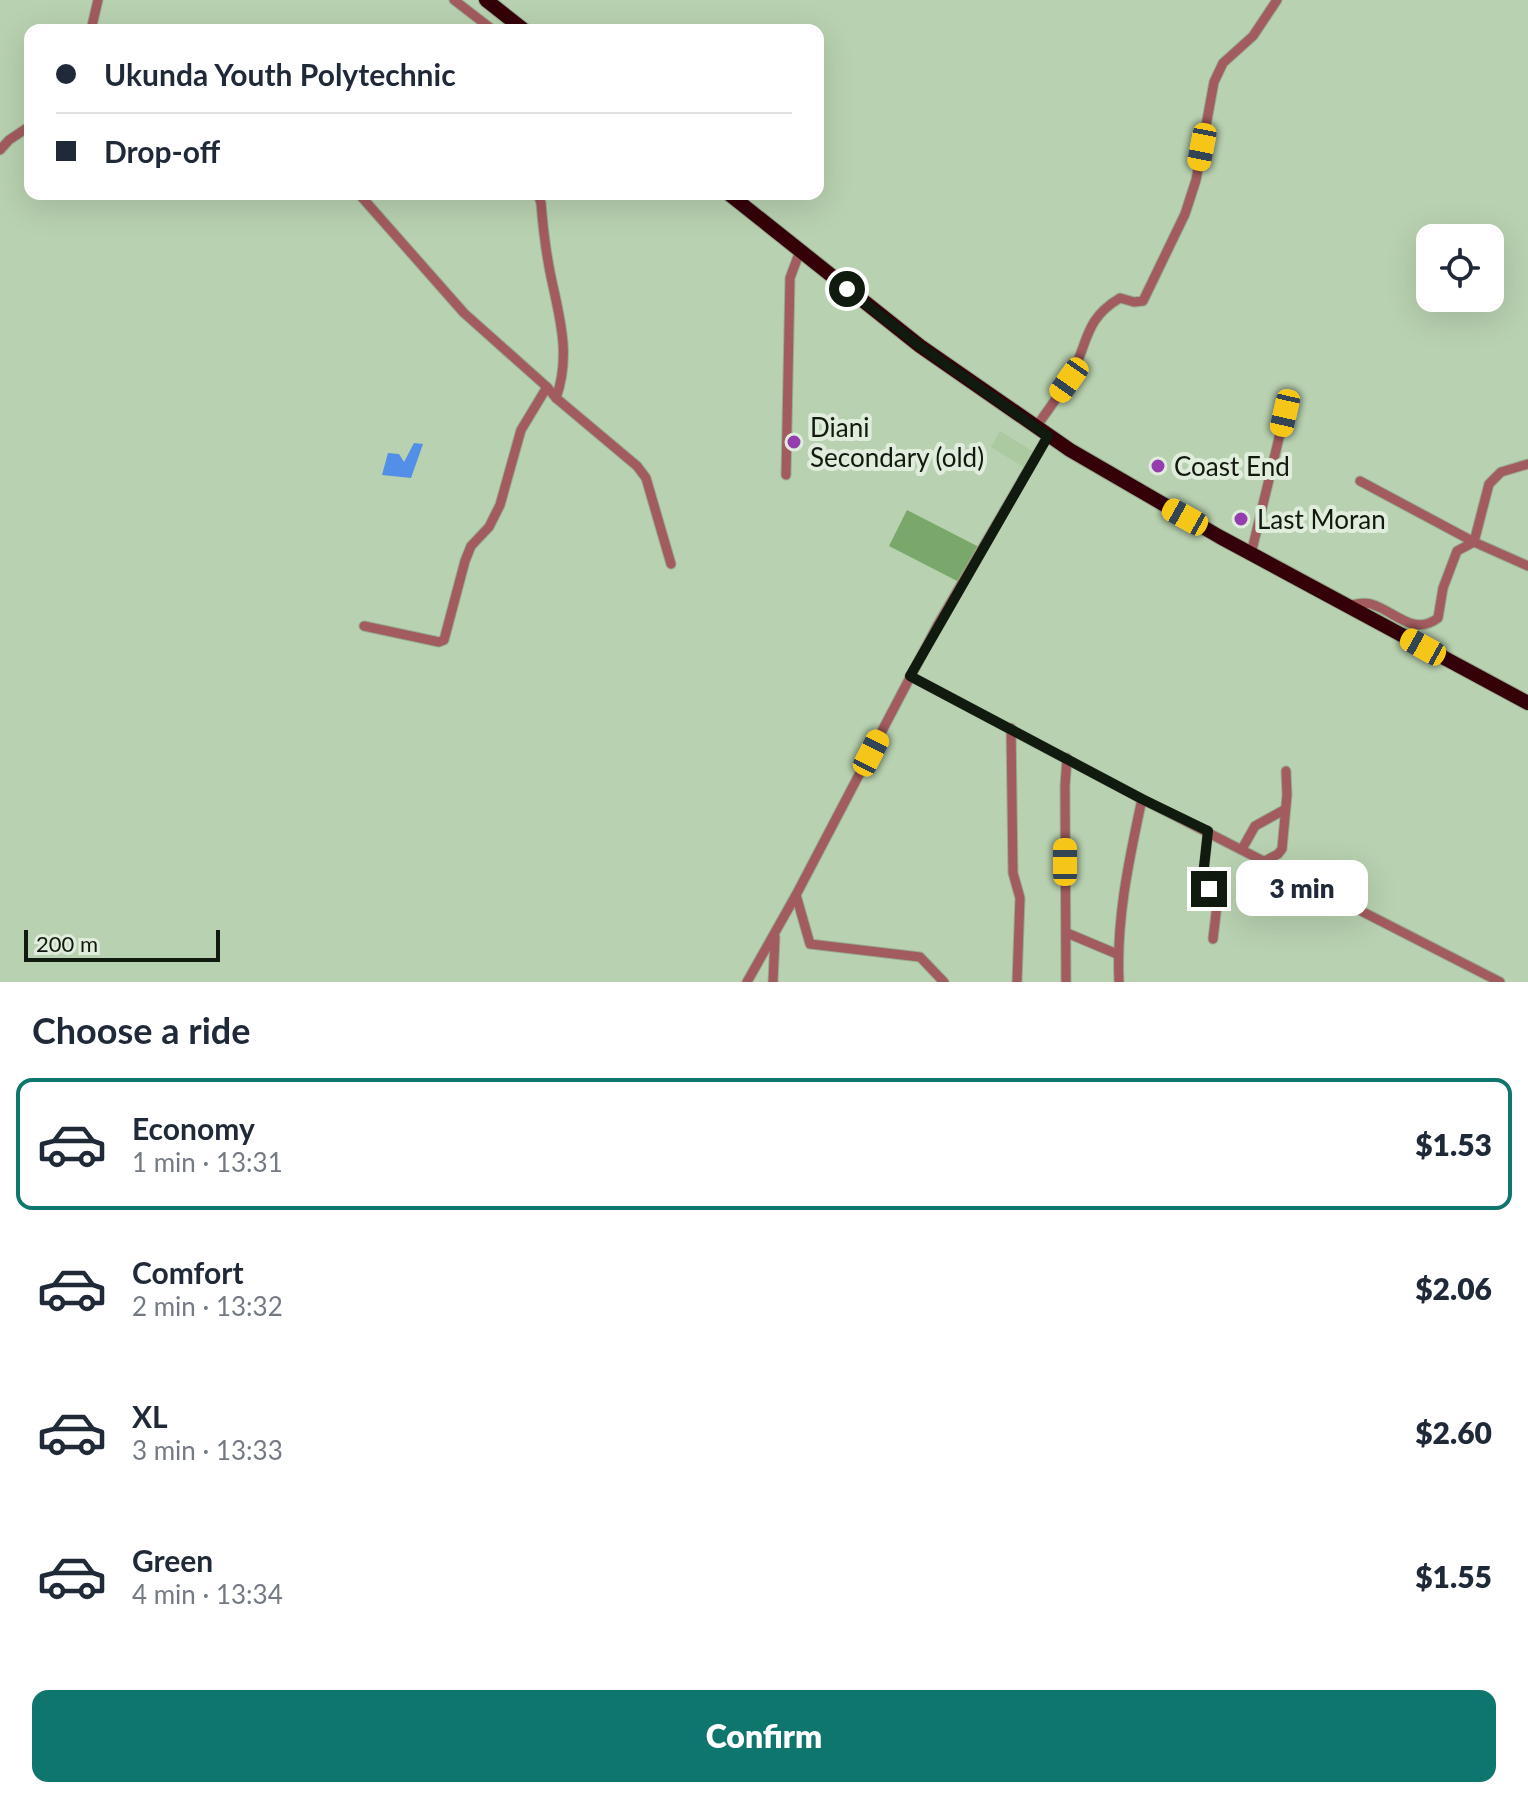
<!DOCTYPE html>
<meta charset="utf-8">
<style>
body{margin:0;font-family:Lato,sans-serif;background:#f2f2f3;color:#1f2937;height:100vh;display:flex;flex-direction:column;font-size:30px;white-space:nowrap}
*{box-sizing:border-box;margin:0}
p{font-size:26px;color:#747a83}
.icon{flex:none;width:44px;height:44px;fill:none;stroke:currentColor;stroke-width:2;stroke-linecap:round;stroke-linejoin:round}
.map{position:relative;height:982px;overflow:hidden}
.drawer{display:flex;flex-direction:column;background:#fff;flex:1}
.drawer>*{flex:none}
.hud{position:absolute;left:24px;top:24px;width:800px;height:176px;border-radius:16px;box-shadow:0 8px 32px #0002;display:grid;align-content:center;height:176px;padding:0 32px;background:#fff}
.fabs{position:absolute;left:1416px;top:224px;display:grid;gap:16px}
.fabs a{display:grid;place-items:center;width:88px;height:88px;border-radius:16px;background:#fff;box-shadow:0 8px 32px #0002;font-size:40px}
.scale{position:absolute;left:24px;bottom:20px;width:196px;box-sizing:border-box;padding-left:8px;border:4px solid #111a0e;border-top:0;font-size:22px;line-height:28px;white-space:nowrap;color:#111a0e;-webkit-text-stroke:6px #e1eddc;paint-order:stroke}
.end{position:absolute;width:36px;height:36px;margin:-18px;border:10px solid #111a0e;background:#fff;box-shadow:0 0 0 4px #fff}
.from{border-radius:50%}
.bubble{position:absolute;height:56px;border-radius:16px;background:#fff;box-shadow:0 8px 32px #0002;font-size:26px;font-weight:800;line-height:56px;text-align:center}
.car{position:absolute;width:24px;height:48px;margin:-24px -12px;border-radius:10px;box-shadow:0 0 6px 2px #0007;background:linear-gradient(#f5c518 24%,#345 0 40%,#f5c518 0 76%,#345 0 86%,#f5c518 0)}
.hud b{display:flex;align-items:center;gap:28px;height:76px;font-size:30px}
.hud b+b{border-top:2px solid #e0e1e3}
.hud i{width:20px;height:20px;background:#1f2937}
ul{padding:0;list-style:none}
li{display:flex;align-items:center;gap:24px;height:132px;margin:0 16px 12px;padding:0 16px;border:4px solid transparent;border-radius:16px}
li div{flex:1}
li b{display:block;font-size:30px}
li em{font-style:normal;font-weight:800}
li.on{border-color:#0f766e}
li>.icon{width:72px;height:72px;stroke-width:1.5}
h2{padding:0 32px;font-size:36px;line-height:96px}
.cta{display:flex;gap:16px;margin-top:auto;padding:16px 32px}
.cta a{flex:1;height:92px;border-radius:16px;background:#0f766e;color:#fff;font-size:32px;font-weight:800;line-height:92px;text-align:center}
.map>svg:first-child{display:block}
.built{fill:#accaa2}
.green{fill:#7aa86a}
.water{fill:#538fe8}
.lines{fill:none;stroke-linecap:round;stroke-linejoin:round}
.minor-casing{stroke:#97ac90;stroke-width:11}
.highway-casing{stroke:#97ac90;stroke-width:16}
.minor{stroke:#a25b5e;stroke-width:9}
.highway{stroke:#350109;stroke-width:14}
.route{stroke:#111a0e;stroke-width:10}
.poi-dot{fill:#933eac;stroke:#e1eddc;stroke-width:3}
.labels{text-anchor:middle;dominant-baseline:central;stroke-width:8;stroke-linejoin:round;paint-order:stroke}
.poi-label{font-size:26px;fill:#111a0e;stroke:#e1eddc;text-anchor:start}
</style>
<div class="map">
<svg width="1528" height="982" viewBox="0 0 1528 982">
<rect width="100%" height="100%" fill="#b8d1b0"/>
<polygon class="built" points="1000,431 1034,452 1025,468 991,447"/>
<polygon class="green" points="907,510 979,547 961,583 889,546"/>
<polygon class="water" points="414,443 423,444 411,478 382,475 388,453 399,454 404,462"/>
<g class="lines">
<g class="minor-casing">
<g id="minor">
<polyline points="454,0 493,30"/>
<polyline points="91,30 98,0"/>
<polyline points="0,150 9,140 30,126"/>
<polyline points="359,194 464,313 547,387 556,398 637,466 646,478 671,564"/>
<path d="M 538,194 L 541,203 C 543,228 546,253 551,277 C 560,319 571,356 556,398"/>
<path d="M 1036,427 C 1048,410 1061,393 1071,375 C 1089,343 1083,320 1120,298 L 1134,302 L 1143,301 L 1185,214 L 1196,180 L 1214,82 L 1223,63 L 1253,36 L 1277,0"/>
<polyline points="786,475 790,278 800,251"/>
<polyline points="1360,481 1474,542 1528,566"/>
<polyline points="1251,554 1285,413"/>
<path d="M 1350,605 C 1357,604 1364,602 1371,604 C 1395,611 1413,637 1438,618 L 1443,588 L 1457,551 L 1474,542 L 1489,484 L 1501,472 L 1528,464"/>
<polyline points="364,626 439,642 444,640 465,561 471,546 489,527 500,505 521,430 547,387"/>
<polyline points="910,676 1142,799 1500,982"/>
<polyline points="1011,728 1013,873 1020,898 1017,982"/>
<polyline points="1208,831 1202,885 1218,896 1213,939"/>
<polyline points="1242,849 1255,826 1284,810"/>
<polyline points="1265,861 1278,854 1282,849 1287,795 1286,771"/>
<polyline points="796,895 810,944 920,957 944,982"/>
<polyline points="1067,933 1117,954"/>
<polyline points="747,982 796,895 937,626 1048,436"/>
<polyline points="773,982 775,937"/>
<polyline points="1066,982 1065,786 1067,758"/>
<path d="M 1119,982 C 1116,919 1129,860 1142,799"/>
</g>
</g>
<g class="highway-casing">
<g id="highway">
<polyline points="486,0 524,30"/>
<polyline points="729,194 920,346 1070,450 1220,537 1528,703"/>
</g>
</g>
<use href="#minor" class="minor"/>
<use href="#highway" class="highway"/>
</g>
<g class="lines">
<polyline class="route" points="847,289 920,346 1048,436 910,676 1142,799 1208,831 1202,885 1209,889"/>
</g>
<g class="poi-dot">
<circle cx="794" cy="442" r="8"/>
<circle cx="1158" cy="466" r="8"/>
<circle cx="1241" cy="519" r="8"/>
</g>
<g class="labels">
<g class="poi-label">
<text x="810" y="427">Diani<tspan x="810" dy="30">Secondary (old)</tspan></text>
<text x="1174" y="466">Coast End</text>
<text x="1257" y="519">Last Moran</text>
</g>
</g>
</svg>
<div class="fabs">
<a><svg class="icon" aria-label="locate" viewBox="0 0 24 24"><circle cx="12" cy="12" r="6"/><path d="M12 2v4M12 18v4M2 12h4M18 12h4"/></svg></a>
</div>
<div class="scale">200 m</div>
<i class="end from" style="left:847px;top:289px"></i>
<i class="end" style="left:1209px;top:889px"></i>
<div class="bubble" style="left:1236px;top:860px;width:132px">3 min</div>
<i class="car" style="left:1202px;top:147px;rotate:191deg"></i>
<i class="car" style="left:1069px;top:380px;rotate:215deg"></i>
<i class="car" style="left:1285px;top:413px;rotate:193deg"></i>
<i class="car" style="left:1185px;top:517px;rotate:299deg"></i>
<i class="car" style="left:1423px;top:647px;rotate:299deg"></i>
<i class="car" style="left:871px;top:753px;rotate:27deg"></i>
<i class="car" style="left:1065px;top:862px;rotate:0deg"></i>
<div class="hud">
<b><i class="from"></i>Ukunda Youth Polytechnic</b>
<b><i></i>Drop-off</b>
</div>
</div>
<section class="drawer">
<h2>Choose a ride</h2>
<ul>
<li class="on"><svg class="icon" aria-label="car" viewBox="0 0 24 24"><path d="M5 17H2v-5l4-1 3-4h7l3 4 3 1v5h-3M9 17h6M6 11h13"/><circle cx="7" cy="17" r="2"/><circle cx="17" cy="17" r="2"/></svg><div><b>Economy</b><p>1 min · 13:31</p></div><em>$1.53</em></li>
<li><svg class="icon" aria-label="car" viewBox="0 0 24 24"><path d="M5 17H2v-5l4-1 3-4h7l3 4 3 1v5h-3M9 17h6M6 11h13"/><circle cx="7" cy="17" r="2"/><circle cx="17" cy="17" r="2"/></svg><div><b>Comfort</b><p>2 min · 13:32</p></div><em>$2.06</em></li>
<li><svg class="icon" aria-label="car" viewBox="0 0 24 24"><path d="M5 17H2v-5l4-1 3-4h7l3 4 3 1v5h-3M9 17h6M6 11h13"/><circle cx="7" cy="17" r="2"/><circle cx="17" cy="17" r="2"/></svg><div><b>XL</b><p>3 min · 13:33</p></div><em>$2.60</em></li>
<li><svg class="icon" aria-label="car" viewBox="0 0 24 24"><path d="M5 17H2v-5l4-1 3-4h7l3 4 3 1v5h-3M9 17h6M6 11h13"/><circle cx="7" cy="17" r="2"/><circle cx="17" cy="17" r="2"/></svg><div><b>Green</b><p>4 min · 13:34</p></div><em>$1.55</em></li>
</ul>
<div class="cta"><a>Confirm</a></div>
</section>
